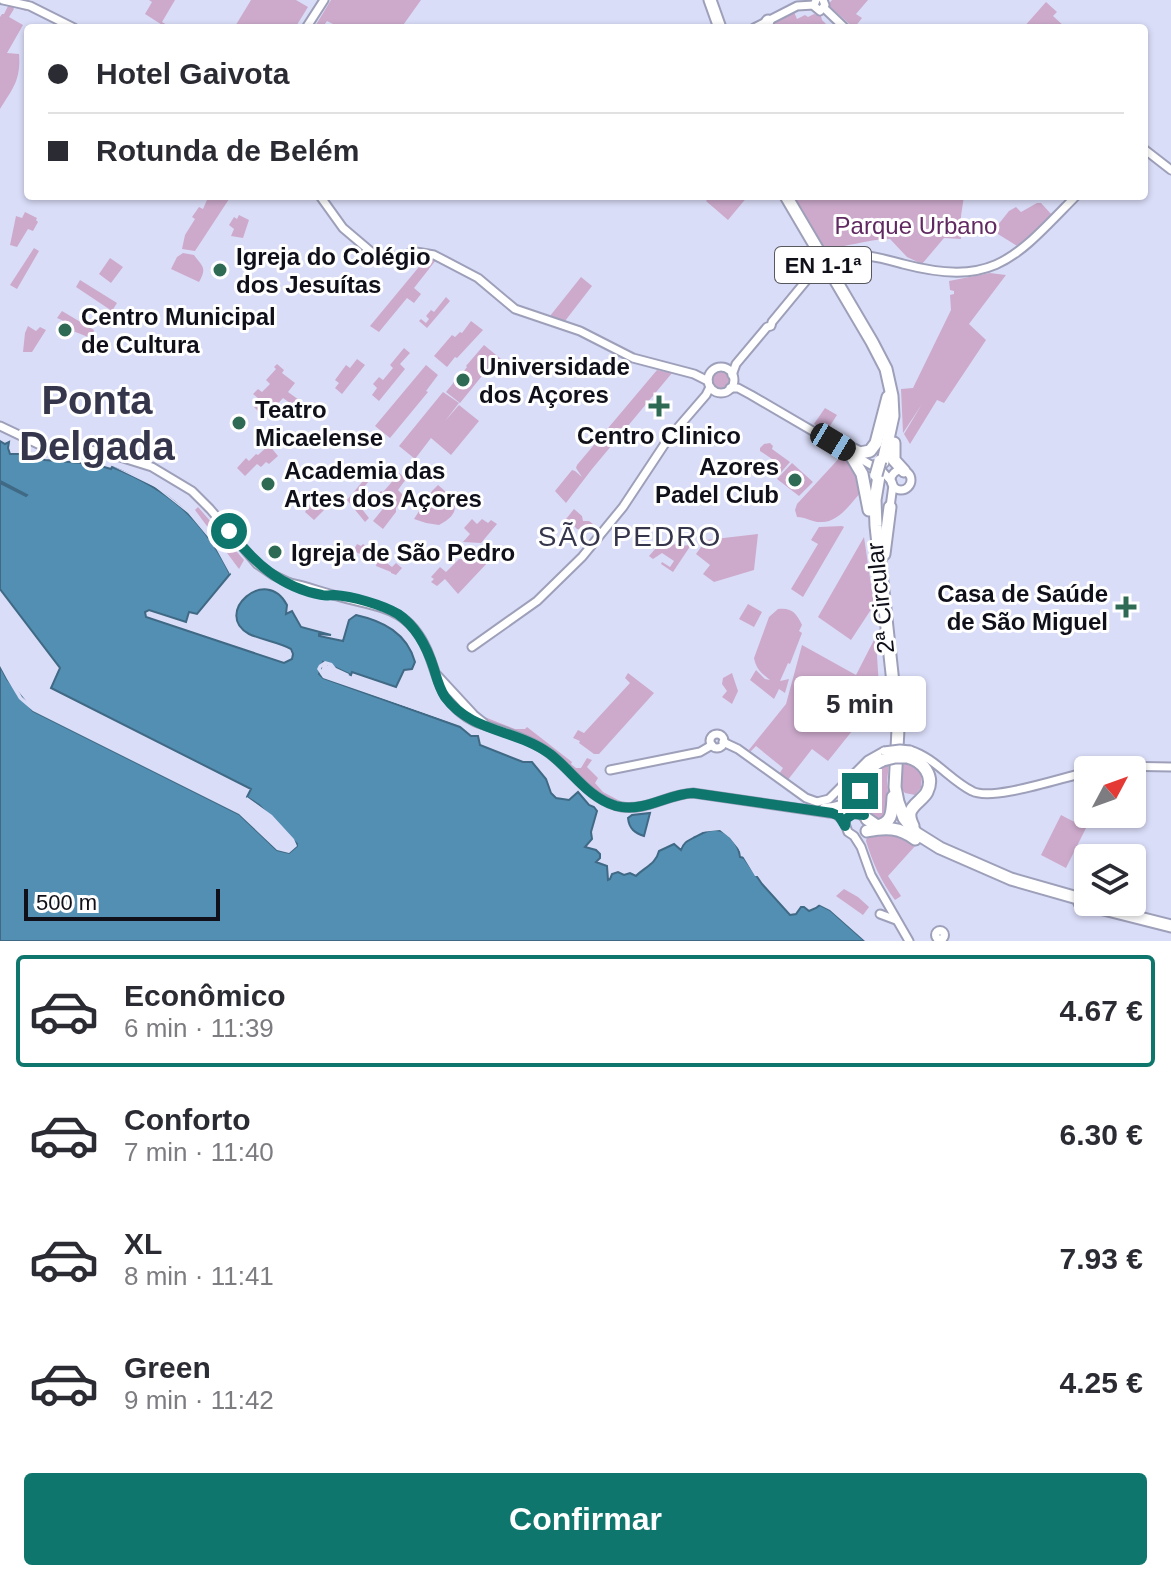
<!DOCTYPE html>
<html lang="pt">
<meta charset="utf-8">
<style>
body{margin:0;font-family:Helvetica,sans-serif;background:#f7f7f7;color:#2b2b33;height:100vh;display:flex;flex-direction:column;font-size:30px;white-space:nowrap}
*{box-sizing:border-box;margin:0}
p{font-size:26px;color:#7c7c81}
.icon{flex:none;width:44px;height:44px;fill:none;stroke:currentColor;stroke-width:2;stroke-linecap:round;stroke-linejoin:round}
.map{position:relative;height:941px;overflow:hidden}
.details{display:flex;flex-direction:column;background:#fff;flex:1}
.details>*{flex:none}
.top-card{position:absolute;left:24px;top:24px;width:1124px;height:176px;border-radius:8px;box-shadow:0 2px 6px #0004;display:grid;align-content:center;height:176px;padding:0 24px;background:#fff}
.needle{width:52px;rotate:49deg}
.fabs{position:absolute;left:1074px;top:756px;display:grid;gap:16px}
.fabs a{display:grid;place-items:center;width:72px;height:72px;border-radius:8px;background:#fff;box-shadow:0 2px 6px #0004;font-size:40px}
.scale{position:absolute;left:24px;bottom:20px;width:196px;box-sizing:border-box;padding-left:8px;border:4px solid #0f1019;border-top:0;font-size:22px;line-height:28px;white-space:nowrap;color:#0f1019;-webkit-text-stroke:6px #fff;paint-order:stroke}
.end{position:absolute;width:36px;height:36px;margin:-18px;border:10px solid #0f766e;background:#fff;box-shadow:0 0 0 4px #fff}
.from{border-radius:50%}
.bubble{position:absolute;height:56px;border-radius:8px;background:#fff;box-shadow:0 2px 6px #0004;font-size:26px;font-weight:800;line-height:56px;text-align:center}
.car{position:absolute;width:24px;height:48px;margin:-24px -12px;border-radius:10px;box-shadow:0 0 6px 2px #0007;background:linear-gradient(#222 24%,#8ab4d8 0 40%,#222 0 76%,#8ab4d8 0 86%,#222 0)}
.top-card b{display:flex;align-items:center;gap:28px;height:76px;font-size:30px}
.top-card b+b{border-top:2px solid #e1e1e2}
.top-card i{width:20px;height:20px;background:#2b2b33}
ul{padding:14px 0 0;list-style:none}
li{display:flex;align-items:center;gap:24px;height:112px;margin:0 16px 12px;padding:0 8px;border:4px solid transparent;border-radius:8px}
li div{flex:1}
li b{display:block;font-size:30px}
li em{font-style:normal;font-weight:800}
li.selected{border-color:#0f766e}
li>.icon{width:72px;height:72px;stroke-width:1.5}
.action{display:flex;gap:16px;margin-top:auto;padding:16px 24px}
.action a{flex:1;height:92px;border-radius:8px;background:#0f766e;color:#fff;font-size:32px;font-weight:800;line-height:92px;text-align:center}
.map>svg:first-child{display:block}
.green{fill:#cdaacc}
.water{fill:#538fb2;stroke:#3f6984;stroke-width:2}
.pier{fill:#daddf8}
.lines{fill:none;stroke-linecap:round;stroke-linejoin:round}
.secondary-casing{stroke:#9ea0ba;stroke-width:11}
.highway-casing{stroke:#9ea0ba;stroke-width:15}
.secondary{stroke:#fff;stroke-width:7}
.highway{stroke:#fff;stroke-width:11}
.secondary-bridge-casing{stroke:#9ea0ba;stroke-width:11;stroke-linecap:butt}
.highway-bridge-casing{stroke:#9ea0ba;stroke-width:15;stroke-linecap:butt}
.secondary-bridge{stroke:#fff;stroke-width:7}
.highway-bridge{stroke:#fff;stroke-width:11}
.route{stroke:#0f766e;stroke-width:10}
.poi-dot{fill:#2f6a54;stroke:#fff;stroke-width:3}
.labels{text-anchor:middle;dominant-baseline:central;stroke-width:6;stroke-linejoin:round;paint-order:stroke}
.shield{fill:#fff;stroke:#57585e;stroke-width:2}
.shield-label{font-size:22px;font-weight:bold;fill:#0f1019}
.park-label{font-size:24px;fill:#602961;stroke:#fff}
.poi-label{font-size:24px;font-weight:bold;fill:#0f1019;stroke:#fff;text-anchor:start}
.street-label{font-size:24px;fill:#0f1019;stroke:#fff}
.quarter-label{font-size:28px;letter-spacing:2px;fill:#35364c;stroke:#fff}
.town-label{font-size:40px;font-weight:bold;fill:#35364c;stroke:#fff}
</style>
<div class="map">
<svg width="1171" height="941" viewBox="0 0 1171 941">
<rect width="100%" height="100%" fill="#daddf8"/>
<g class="green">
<path d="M 0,0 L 28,0 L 26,11 L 13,7 L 14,9 L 9,17 L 23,25 L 7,53 L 19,54 C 21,80 13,88 0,109 L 0,17 L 2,14 L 4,14 L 8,6 L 0,4 Z"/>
<polygon points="149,0 175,0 162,22 172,28 167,28 145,14 152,2"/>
<polygon points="251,0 296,0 308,7 295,28 234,28"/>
<polygon points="331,0 421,0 401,28 334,28 335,25 327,21 322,28 314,28"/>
<polygon points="832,0 868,0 856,14 862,18 854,28 828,5"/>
<polygon points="1046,2 1057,12 1053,16 1066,28 1023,28"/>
<polygon points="794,12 797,19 805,15 808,17 814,14 821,16 822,20 830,28 770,28 771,25"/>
<polygon points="207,196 231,196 195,251 182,249 185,235 195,219 192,217 199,207 203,209 207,200 205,199"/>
<polygon points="711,196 748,196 728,220 706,201"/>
<path d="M 792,196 L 964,196 L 961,216 L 961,239 L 944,238 L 922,264 L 907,257 L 890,239 C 873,239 861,243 844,246 L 844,252 L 828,256 Z"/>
<polygon points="1037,203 1041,203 1052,215 1019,247 993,231 1009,211 1016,207 1021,212"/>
<polygon points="25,212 37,218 36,220 38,222 33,231 28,229 17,247 10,245 16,216 22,218"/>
<polygon points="239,215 249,220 243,238 231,236 234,229 229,225 234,217 237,219"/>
<polygon points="34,248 39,251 17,289 10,285"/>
<path d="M 183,253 L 194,255 C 203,267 207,268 199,282 L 171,269 L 177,257 Z"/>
<polygon points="110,258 123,267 111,283 99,274"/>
<polygon points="430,258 436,260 414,288 421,294 414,303 407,298 379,332 370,326 423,262 426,263"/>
<polygon points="990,273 1006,275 969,324 986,340 944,403 937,400 910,444 904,434 922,404 903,433 901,389 913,388 951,310 950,295 954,294 954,291 950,290 949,281"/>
<polygon points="581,277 592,286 565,321 550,316"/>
<polygon points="80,280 117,303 112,311 76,287"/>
<polygon points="446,297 450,301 427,328 419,321 421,319 426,323 429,319 426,316 431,310 434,312"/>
<polygon points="62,311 94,330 92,337 88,337 73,331 73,325 57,318"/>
<polygon points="471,321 483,330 457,358 455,357 447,367 434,356 452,335 455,337 460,332 462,333"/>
<polygon points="28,326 36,331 40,327 46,330 32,352 23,352 25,333"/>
<polygon points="484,345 501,359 494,367 490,366 460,403 446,392 454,382 461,386 469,376 464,371 467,367 466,366"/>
<polygon points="404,348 410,353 400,364 405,369 379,401 372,395 377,388 373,384 379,377 383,380 393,368 390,365"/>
<polygon points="357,359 365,365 342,394 335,388 339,383 335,380 346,365 350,368"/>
<polygon points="277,364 284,370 282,373 295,383 288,392 299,400 294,406 283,398 276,406 271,402 260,413 254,407 260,400 253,394 258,389 262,392 270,384 266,380 276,369 274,367"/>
<polygon points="426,365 438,375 426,391 428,392 390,438 375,426"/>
<polygon points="657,370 672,373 592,469 566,503 555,491 572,470 575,471 582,477 576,468 577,465"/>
<circle cx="720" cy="380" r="9"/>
<polygon points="443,392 459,403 445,421 459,405 479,421 451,455 431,438 415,459 399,446"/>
<polygon points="825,408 837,415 826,432 814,424"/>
<polygon points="770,443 773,446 772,449 790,462 777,477 768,469 775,461 760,451 760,448 764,444"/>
<polygon points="269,445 278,456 269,464 266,462 261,467 257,464 245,476 237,468 246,458 249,461 256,454 258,455"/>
<path d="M 843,454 L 853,462 L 862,491 C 851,503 839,522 822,522 C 813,523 806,517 797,517 L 795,510 L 797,504 Z"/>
<polygon points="792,463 813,482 799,496 777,479"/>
<polygon points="365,468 374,475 354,499 369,518 365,522 347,500 368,475 363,470"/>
<polygon points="397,471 406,479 398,490 405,497 396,508 396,512 383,529 373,521 386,505 376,497 381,491 383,492 398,475"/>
<path d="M 438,485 C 456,500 464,512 439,525 L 426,523 L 414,519 L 432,491 Z"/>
<polygon points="316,495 323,502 321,504 325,509 314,520 305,512"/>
<polygon points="198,507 244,560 239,569 195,510"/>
<polygon points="574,509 582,516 583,521 589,521 598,528 592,527 588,530 577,529 574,526 566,526 562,524"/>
<polygon points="472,519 477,524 482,519 488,523 491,520 497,524 481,543 463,542 470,534 464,528"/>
<polygon points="842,526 844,527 803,597 791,589 818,544 811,540 819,527"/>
<polygon points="758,534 754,570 714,582 703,574 710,565 696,554 706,540"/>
<polygon points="864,537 874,605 851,640 818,617"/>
<polygon points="357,544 361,546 363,544 366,546 364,550 368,552 370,550 392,567 396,563 402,568 396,575 391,573 391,572 376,566 377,561 353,551"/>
<polygon points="677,544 678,546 691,545 673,572 661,564 662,562 670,567 674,561 662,553 653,559 649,556 656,548"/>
<polygon points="459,559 489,561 458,594 445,579 437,586 431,582 434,579 431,577 440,567 446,572"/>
<polygon points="748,604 762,612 754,627 739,619"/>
<path d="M 778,609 C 792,607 797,614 802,625 L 799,631 L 802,633 L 790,664 L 788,663 L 780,681 L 789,679 L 785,693 L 779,689 L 774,699 L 750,680 L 756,670 L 765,679 L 770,680 C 762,674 756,669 754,658 L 769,617 Z"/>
<polygon points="874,640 876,640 879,687 873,685 852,731 828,761 812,749 787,781 779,774 783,768 756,746 750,752 748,751 786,704 802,645 856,675"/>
<polygon points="628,673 654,693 599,754 594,754 579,743 580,741 573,738 578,730 584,733 630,683 625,678"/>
<polygon points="732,673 738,691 732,704 722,697 727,691 722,684 723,678"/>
<polygon points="477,714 515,729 525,729 527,727 572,762 571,764 576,768 581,768 587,758 592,760 587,767 598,778 595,783 603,792 620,801 604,797 595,791 562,760 488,723"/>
<polygon points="902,761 915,765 922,775 921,788 915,795 905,793 899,786"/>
<polygon points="889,763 887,781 889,804 884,821 872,820 861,797 863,786 871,771"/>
<polygon points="1061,815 1086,828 1066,868 1041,855"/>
<path d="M 885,830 L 914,841 L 916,845 L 888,876 L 901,896 L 895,900 C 881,881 873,864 866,841 L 867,837 L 871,832 Z"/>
<polygon points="844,889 858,897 869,907 863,915 836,896"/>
</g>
<g class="water">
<path d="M 0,441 L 5,444 L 9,442 L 8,448 L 10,454 L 22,454 L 45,460 L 94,464 L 111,469 L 112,467 C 168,489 203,519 230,574 L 197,614 L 189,612 L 186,622 L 149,610 L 145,612 L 146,617 L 284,663 L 292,659 L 293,654 L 291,649 C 278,642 262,640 249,634 C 212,614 266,564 287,605 L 286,614 L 292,611 L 301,627 L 331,635 L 319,634 L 319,636 L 343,641 L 349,620 L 356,615 C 383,621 407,633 415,662 L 412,669 L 404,670 L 396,687 L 352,672 L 351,675 L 323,662 L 319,674 L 323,678 L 460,727 L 471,736 L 478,736 L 480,745 L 523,762 L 532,762 L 546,779 L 551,793 L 556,798 L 569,800 L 578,792 L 589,805 L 594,807 L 597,811 L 591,832 L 592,839 L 585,847 L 596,850 L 600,854 L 600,858 L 596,862 L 607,866 L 608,880 L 610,879 L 612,874 L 618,872 L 624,875 L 630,873 L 636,876 C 645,867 656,864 659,851 L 674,844 L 681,850 C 684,842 687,841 695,837 C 701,834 707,830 714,830 C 727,829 739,845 740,857 L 744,858 L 762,884 L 790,915 L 796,914 L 801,907 L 804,907 L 809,911 L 816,908 L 820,905 L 830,910 L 865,941 L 0,941 L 0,666 L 7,679 L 33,711 L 239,814 L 277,850 L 289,853 L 297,846 L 297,844 L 259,805 L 247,797 L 251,789 L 51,688 L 60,668 L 0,589 L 0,483 L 26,496 L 27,495 L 0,481 Z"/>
<path d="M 650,813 L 644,836 C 635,833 629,829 628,818 L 632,815 Z"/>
</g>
<g class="pier">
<polygon points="112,466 132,474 155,485 190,513 214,541 231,572 230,574 213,543 188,513 155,487"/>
<polygon points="325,661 332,663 336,668 349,674 347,678 334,672 327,665 321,668 324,674 462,723 471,729 323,678 317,669 319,665"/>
<polygon points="0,662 3,663 22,697 35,708 241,811 279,847 285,849 292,846 291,841 269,818 246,799 247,797 272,815 294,839 297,846 289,853 277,850 239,814 33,711 19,699 7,679 0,666"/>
<polygon points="708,826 722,827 733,835 742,846 743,854 747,856 766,883 758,876 755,876 738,848 730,838 720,830 701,832 680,841"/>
<polygon points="818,901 827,903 833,907 865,935 869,941 865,941 830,910 816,903"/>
</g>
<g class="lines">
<g class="secondary-casing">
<g id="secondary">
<polyline points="3,0 30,6 74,28"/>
<polyline points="816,0 814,6 820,11 825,5 823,0"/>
<polyline points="824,8 845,28"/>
<polyline points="306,28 324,0"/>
<polyline points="754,28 797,6 814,5"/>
<polyline points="1144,149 1171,170"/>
<polyline points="320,196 343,228 376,256 387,259 416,252 434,255 478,278 515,309 580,331 633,358 694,374 708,381"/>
<path d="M 836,259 C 858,251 881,258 903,264 C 995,288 1016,257 1076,196"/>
<circle cx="721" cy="380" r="13"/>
<polyline points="732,375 736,364 767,327 771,326 772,322 810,276"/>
<polyline points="730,388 738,388 751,395 840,447"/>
<polyline points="0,426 38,444 104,452 152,467 192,491 210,509 257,564 273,575 294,585"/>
<polyline points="854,455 883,472 892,482"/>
<circle cx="901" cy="480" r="10"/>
<polyline points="890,507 893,485"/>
<path d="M 290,583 C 306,586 321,592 337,596 C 377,608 407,605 427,650 C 438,676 437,693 461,713 C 471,722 481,724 494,728 C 513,734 533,741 549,753 C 573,771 591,802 622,807 C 647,811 668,794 693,793 L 836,814 L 844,821 L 848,832 L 854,836 L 861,847 L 871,875 L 909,941"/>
<polyline points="472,647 537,601 582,557 623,507 668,439 706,395 710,387"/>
<polyline points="437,675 474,715 484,723"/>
<circle cx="717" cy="741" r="7"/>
<polyline points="723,742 738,749 806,798 817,802 829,799 868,760 884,751"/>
<path d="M 910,750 C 935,758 950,780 972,791 C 992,802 1063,777 1088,772"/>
<polyline points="610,770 700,752 712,745"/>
<polyline points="1097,770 1115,766 1171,767"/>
<polyline points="835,811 851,815"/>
<polyline points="880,914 896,920"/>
<circle cx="940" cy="935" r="4.5"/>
</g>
</g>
<g class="highway-casing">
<g id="highway">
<polyline points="710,0 720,28"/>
<polyline points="764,28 768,21"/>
<polyline points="786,196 872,342 886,369 892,396 893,416 883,462"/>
<polyline points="837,442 860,453 870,451 876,443 888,397"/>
<polyline points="894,443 894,460 904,471"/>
<polyline points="849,452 862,474 869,510"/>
<polyline points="879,476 875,500 876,526 898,729 895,787 898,802 904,818 916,833 940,848 1011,879 1088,901"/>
<polyline points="884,554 890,507"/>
<path d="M 907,757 C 923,761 935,776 927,792 C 923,800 912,804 910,813 C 909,819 911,821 913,826"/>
<polyline points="860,789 860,805 864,815"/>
<path d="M 825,809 C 863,810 849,775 883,760"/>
<path d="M 867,819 L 877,826 C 893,823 892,811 893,797"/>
<path d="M 867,831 C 885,827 900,827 915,839"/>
<polyline points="1080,903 1171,926"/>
</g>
</g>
<use href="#secondary" class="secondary"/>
<use href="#highway" class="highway"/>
<g class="secondary-bridge-casing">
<g id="secondary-bridge">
<polyline points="812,275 836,259"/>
<polyline points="884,751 900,749 910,750"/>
</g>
</g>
<g class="highway-bridge-casing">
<g id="highway-bridge">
<polyline points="876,475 880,461"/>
<polyline points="883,760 895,757 907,757"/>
</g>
</g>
<use href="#secondary-bridge" class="secondary-bridge"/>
<use href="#highway-bridge" class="highway-bridge"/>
</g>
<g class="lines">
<path class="route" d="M 229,531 C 254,562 281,588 322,595 C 326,596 330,595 334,595 C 352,596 383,605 398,614 C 417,627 427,647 434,669 C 437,679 439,688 445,697 C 472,733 516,729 550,754 C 572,771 588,798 616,806 C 644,813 667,794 693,793 L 832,813 L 839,816 L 845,826 L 846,819 L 853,814 L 864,815 L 860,805 L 860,791"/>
</g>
<g class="poi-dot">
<circle cx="220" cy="270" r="8"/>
<circle cx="65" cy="330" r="8"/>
<circle cx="463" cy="380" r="8"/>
<path d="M655 394h8v8h8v8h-8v8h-8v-8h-8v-8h8z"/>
<circle cx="239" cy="423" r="8"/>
<circle cx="795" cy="480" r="8"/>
<circle cx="268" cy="484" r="8"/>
<circle cx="275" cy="552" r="8"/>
<path d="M1122 595h8v8h8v8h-8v8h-8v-8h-8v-8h8z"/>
</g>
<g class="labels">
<rect class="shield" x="775" y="247" width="96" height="36" rx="6"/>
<g class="shield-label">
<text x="823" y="265">EN 1-1ª</text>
</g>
<g class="park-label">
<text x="916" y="225">Parque Urbano</text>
</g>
<g class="poi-label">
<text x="236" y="256">Igreja do Colégio<tspan x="236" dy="28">dos Jesuítas</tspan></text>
<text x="81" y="316">Centro Municipal<tspan x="81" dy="28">de Cultura</tspan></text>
<text x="479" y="366">Universidade<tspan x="479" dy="28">dos Açores</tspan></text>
<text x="255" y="409">Teatro<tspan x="255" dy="28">Micaelense</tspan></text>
<text x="659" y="435" text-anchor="middle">Centro Clinico</text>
<text x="779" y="466" text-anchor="end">Azores<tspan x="779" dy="28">Padel Club</tspan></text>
<text x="284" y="470">Academia das<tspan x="284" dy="28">Artes dos Açores</tspan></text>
<text x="291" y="552">Igreja de São Pedro</text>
<text x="1108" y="593" text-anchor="end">Casa de Saúde<tspan x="1108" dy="28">de São Miguel</tspan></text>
</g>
<g class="street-label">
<text transform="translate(880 598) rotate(-96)">2ª Circular</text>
</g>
<g class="quarter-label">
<text x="630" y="536">SÃO PEDRO</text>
</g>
<g class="town-label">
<text x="97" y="400">Ponta<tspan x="97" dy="46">Delgada</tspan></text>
</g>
</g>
</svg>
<div class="fabs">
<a><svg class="needle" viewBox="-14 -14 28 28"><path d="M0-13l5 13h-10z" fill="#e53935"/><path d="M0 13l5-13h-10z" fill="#7c7c81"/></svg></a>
<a><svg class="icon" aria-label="layers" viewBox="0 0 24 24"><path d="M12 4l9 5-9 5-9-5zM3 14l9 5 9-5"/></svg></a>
</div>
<div class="scale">500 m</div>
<i class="end from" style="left:229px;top:531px"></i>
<i class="end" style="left:860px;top:791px"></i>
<div class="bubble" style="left:794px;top:676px;width:132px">5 min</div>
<i class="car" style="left:833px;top:442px;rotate:121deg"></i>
<div class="top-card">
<b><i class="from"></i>Hotel Gaivota</b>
<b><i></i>Rotunda de Belém</b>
</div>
</div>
<section class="details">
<ul>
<li class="selected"><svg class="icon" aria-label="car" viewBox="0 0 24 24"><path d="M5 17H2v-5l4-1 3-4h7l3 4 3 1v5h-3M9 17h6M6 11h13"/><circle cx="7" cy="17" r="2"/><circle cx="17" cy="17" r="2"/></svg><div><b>Econômico</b><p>6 min · 11:39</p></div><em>4.67 €</em></li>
<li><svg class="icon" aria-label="car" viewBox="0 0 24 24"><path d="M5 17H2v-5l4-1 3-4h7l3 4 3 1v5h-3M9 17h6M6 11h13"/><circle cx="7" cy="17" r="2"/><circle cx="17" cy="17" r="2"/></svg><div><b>Conforto</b><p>7 min · 11:40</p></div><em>6.30 €</em></li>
<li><svg class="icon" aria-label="car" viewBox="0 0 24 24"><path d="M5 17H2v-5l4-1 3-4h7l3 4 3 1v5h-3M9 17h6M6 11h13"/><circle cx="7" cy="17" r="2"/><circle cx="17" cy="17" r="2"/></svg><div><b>XL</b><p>8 min · 11:41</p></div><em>7.93 €</em></li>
<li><svg class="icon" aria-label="car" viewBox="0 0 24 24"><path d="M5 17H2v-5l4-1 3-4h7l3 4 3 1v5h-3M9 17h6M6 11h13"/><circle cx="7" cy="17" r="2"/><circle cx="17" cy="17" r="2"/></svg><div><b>Green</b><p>9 min · 11:42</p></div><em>4.25 €</em></li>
</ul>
<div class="action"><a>Confirmar</a></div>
</section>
